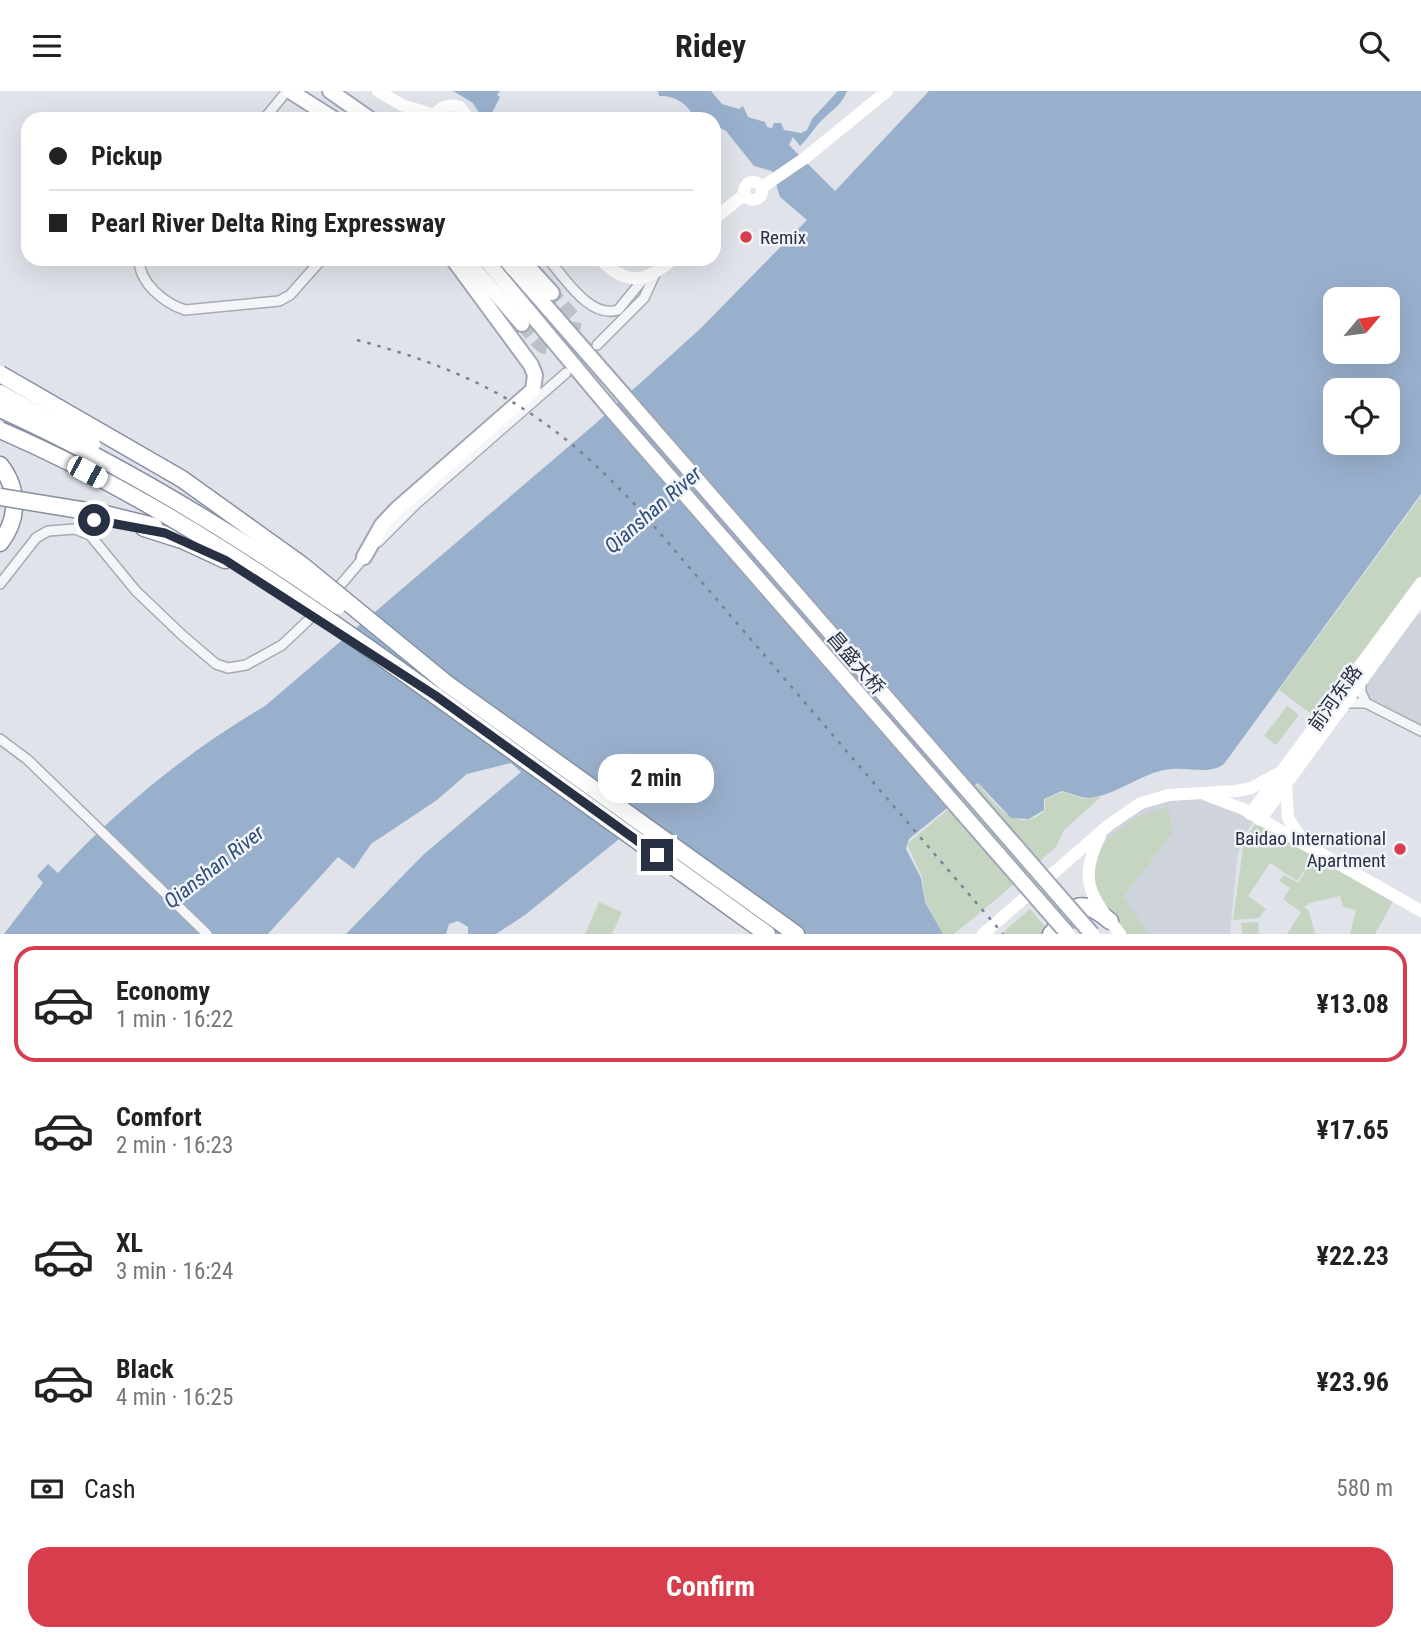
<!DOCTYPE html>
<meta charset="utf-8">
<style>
body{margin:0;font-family:"Roboto Condensed","Noto Sans SC",sans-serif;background:#f6f6f6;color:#222;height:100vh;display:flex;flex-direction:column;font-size:26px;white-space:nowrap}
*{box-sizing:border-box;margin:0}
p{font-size:23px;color:#767676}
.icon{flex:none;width:38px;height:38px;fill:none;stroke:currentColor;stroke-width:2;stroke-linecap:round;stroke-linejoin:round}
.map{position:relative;height:843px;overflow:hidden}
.side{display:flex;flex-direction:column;background:#fff;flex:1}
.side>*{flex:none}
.top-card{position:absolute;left:21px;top:21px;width:700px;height:154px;border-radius:21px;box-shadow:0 7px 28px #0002;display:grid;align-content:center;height:154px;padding:0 28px;background:#fff}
.needle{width:46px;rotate:61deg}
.controls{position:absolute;left:1323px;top:196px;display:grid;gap:14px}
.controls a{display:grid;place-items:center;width:77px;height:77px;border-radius:14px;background:#fff;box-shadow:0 7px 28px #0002;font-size:35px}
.end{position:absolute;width:32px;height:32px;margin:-16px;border:9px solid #283043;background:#fff;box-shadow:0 0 0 4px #fff}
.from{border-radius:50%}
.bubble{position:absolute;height:49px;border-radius:21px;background:#fff;box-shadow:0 7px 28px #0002;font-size:23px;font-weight:700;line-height:49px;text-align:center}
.car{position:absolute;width:21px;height:42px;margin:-21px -10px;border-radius:9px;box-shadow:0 0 5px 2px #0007;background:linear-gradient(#fff 24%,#345 0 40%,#fff 0 76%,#345 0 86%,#fff 0)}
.top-card b{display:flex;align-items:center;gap:24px;height:66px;font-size:26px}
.top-card b+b{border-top:2px solid #e0e0e0}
.top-card i{width:18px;height:18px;background:#222}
ul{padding:12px 0 0;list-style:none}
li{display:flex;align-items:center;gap:21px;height:116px;margin:0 14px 10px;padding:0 14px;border:4px solid transparent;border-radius:21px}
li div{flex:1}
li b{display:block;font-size:26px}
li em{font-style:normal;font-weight:700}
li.selected{border-color:#d83d4e}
li>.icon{width:63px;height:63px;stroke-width:1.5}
.pay{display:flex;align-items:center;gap:18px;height:77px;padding:0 28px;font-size:26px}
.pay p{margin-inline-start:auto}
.cta{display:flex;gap:14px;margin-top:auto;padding:14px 28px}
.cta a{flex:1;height:80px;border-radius:21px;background:#d83d4e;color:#fff;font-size:28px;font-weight:700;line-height:80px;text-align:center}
header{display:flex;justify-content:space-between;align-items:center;height:91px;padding:0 28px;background:#fff;font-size:32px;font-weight:700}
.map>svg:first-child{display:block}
.built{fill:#ced3dc}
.green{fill:#c5d5c1}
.water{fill:#99b0cd;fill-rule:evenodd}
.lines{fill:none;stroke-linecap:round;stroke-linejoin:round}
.primary-tunnel{stroke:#bbc0c9;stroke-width:14;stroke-dasharray:14 7;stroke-linecap:butt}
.street-casing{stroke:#a5aab5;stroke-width:12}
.primary-casing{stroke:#9fa7b7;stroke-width:18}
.highway-casing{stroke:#8790a2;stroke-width:19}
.street{stroke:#f4f5f8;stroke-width:9}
.secondary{stroke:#fff;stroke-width:12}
.primary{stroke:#fff;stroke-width:14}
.highway{stroke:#fff;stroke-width:16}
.rail{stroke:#798295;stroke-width:2.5;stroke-dasharray:3.5 7;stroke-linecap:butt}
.primary-bridge-casing{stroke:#9fa7b7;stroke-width:18;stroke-linecap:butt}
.highway-bridge-casing{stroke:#8790a2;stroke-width:19;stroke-linecap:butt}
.primary-bridge{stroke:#fff;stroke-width:14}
.highway-bridge{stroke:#fff;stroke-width:16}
.route{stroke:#283043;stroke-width:9}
.poi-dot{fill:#d83d4e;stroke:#f0f3f8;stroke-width:2.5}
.labels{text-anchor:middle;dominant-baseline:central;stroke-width:5;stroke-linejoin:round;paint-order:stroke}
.poi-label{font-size:19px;fill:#283043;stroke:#f0f3f8;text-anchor:start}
.street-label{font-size:19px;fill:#283043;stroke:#f0f3f8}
.water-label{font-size:21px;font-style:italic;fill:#2f4d7a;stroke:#f0f3f8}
</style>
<header><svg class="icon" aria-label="menu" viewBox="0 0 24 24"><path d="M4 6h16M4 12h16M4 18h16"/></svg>Ridey<svg class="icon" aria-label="search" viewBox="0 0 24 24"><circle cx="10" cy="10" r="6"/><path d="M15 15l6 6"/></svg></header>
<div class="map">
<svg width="1421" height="843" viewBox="0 0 1421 843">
<rect width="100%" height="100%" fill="#e0e4ea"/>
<g class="built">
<polygon points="1421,522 1421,640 1366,612 1361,601 1402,533"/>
<polygon points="1202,703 1256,726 1242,748 1237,768 1230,843 1120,843 1088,771 1102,741 1141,712"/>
</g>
<g class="green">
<polygon points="1421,405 1421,500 1322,631 1279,599"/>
<polygon points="1287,615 1299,624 1276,654 1264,645"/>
<path d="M 978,693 C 996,713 1017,746 1045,719 L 1045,708 L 1063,701 L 1084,708 L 1101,706 L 1064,739 L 1056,756 L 999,806 L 954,843 L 943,843 L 925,810 L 922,786 L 907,753 Z"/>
<path d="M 1168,716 L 1172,742 L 1123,806 L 1149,843 L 1127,843 C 1119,832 1107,821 1100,809 C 1072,762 1128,724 1168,716 Z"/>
<polygon points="1258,730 1336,774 1324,792 1337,774 1395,807 1375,843 1350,843 1356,819 1343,816 1340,805 1310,812 1304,816 1309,820 1315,843 1287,843 1301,821 1283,808 1290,797 1279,790 1284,784 1298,792 1315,764 1297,790 1270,772 1248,805 1266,818 1259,827 1233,829 1244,749"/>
<polygon points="599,811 622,821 612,843 585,843"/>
<polygon points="1030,818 1048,839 1043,843 1001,843"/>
<polygon points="1258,831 1259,843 1242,843 1241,832"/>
</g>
<g class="water">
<polygon points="453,0 500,0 497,4 500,6 489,28 483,28 473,12"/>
<path d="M 658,0 L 711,0 L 722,13 L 739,18 L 743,15 L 748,26 L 765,31 L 767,36 L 772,37 L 774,32 L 781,32 L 784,39 L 801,42 L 807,39 L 812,28 L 838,0 L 847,0 C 841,15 832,19 822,29 C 814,37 809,47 800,55 L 793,46 L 789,54 L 835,100 L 929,0 L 1421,0 L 1421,403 L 1224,673 C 1209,684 1189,676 1171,678 C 1141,681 1117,705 1088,707 C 1081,707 1070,702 1062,700 L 1044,708 L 1044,719 L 1029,728 L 1011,727 L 978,692 L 909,748 L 906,758 L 921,787 L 925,811 L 943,843 L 777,843 L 677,779 L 680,749 L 657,735 L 629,740 L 525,824 L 496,843 L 468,843 L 468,836 L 458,830 L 449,833 L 446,843 L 346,843 L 423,764 L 521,681 L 511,672 L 467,683 L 437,709 L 371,753 L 354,778 L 338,766 L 268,843 L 4,843 L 43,792 L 37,785 L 48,773 L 58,782 C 116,719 191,658 265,615 L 595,333 L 701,237 L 807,129 L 780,106 L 772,80 L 754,75 L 726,40 L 714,34 L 714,28 L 693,24 C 686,12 674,4 659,5 ZM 1335,208 L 1388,208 L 1388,261 L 1335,261 ZM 1335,299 L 1388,299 L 1388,352 L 1335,352 Z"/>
</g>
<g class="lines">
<path class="primary-tunnel" d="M 522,233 C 528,239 534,248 541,254 C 558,266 575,243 575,228 L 552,202"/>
<g class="street-casing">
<g id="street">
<polyline points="264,28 287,0"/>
<path d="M 139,168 C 139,192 164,212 185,219 L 279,210 L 290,204 L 322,168"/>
<path d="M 548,168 C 565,187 590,228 618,219 L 645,186"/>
<polyline points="597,254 644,207 656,181"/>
<polyline points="378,451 416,413 566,282"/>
<polyline points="0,493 36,447 48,440 75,438 90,444 136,500 182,544 216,573 228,577 246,574 282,554 318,520"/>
<polyline points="332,504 366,464"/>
<polyline points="1346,612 1366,612 1361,601 1361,591"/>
<polyline points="1366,612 1421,640"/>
<polyline points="0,648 28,669 207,843"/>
</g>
</g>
<g class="primary-casing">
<g id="primary">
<polyline points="290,0 334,28"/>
<polyline points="330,0 370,28"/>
<polyline points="466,168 522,233"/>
<polyline points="485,168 607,314"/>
<polyline points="505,168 621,301"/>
<polyline points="521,168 552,202"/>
<polyline points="364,466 382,434 397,418 533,299 535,284 531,274 453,168"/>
</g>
</g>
<g class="highway-casing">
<g id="highway">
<path d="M 0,374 C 19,398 19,428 0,452"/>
<polyline points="144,437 182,449 225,469"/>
<polyline points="446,592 796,843"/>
<polyline points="436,605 767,843"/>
<path d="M 1051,843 C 1073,818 1076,802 1110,830"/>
</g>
</g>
<use href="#street" class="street"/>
<g class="secondary">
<polyline points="378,0 402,14 434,24"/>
<path d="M 433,28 C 438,16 448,12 460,16 L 469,28"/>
<circle cx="753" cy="100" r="9"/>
<polyline points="761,97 805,67 887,0"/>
<polyline points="714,128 745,103"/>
<path d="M 600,168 C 626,195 646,192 673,168"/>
<polyline points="1286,693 1288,727 1303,750"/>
<polyline points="1206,704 1243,718 1421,820"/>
<polyline points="1250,723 1421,492"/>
<polyline points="1260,729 1421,508"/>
<path d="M 1100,745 C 1078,791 1090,804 1120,843"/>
<polyline points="983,843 1110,733 1141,712 1169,704 1236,700 1251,697 1281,681"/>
</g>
<use href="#primary" class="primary"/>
<use href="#highway" class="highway"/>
<path class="rail" d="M 357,249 C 485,283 558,328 647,427 L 1003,843"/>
<g class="primary-bridge-casing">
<g id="primary-bridge">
<polyline points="621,301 1092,843"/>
<polyline points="607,314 1068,843"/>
</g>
</g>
<g class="highway-bridge-casing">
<g id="highway-bridge">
<polyline points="0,283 182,388 302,474 446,592"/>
<polyline points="0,302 92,353"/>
<path d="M 0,318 C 119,372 231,440 338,515"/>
<path d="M 0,339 C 158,407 297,505 436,605"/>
<polyline points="0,406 105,423 154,435"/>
</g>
</g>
<use href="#primary-bridge" class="primary-bridge"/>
<use href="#highway-bridge" class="highway-bridge"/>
</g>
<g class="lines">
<polyline class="route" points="94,429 165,442 225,469 436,605 657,764"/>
</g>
<g class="poi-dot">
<circle cx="746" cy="146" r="7"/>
<circle cx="1400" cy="758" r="7"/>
</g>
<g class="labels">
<g class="poi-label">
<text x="760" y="146">Remix</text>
<text x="1386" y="747" text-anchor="end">Baidao International<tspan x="1386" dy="22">Apartment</tspan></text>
</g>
<g class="street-label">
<text transform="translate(856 572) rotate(49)">昌盛大桥</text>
<text transform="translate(1335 607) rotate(-54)">前河东路</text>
</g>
<g class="water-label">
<text transform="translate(653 419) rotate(-41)">Qianshan River</text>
<text transform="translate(214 776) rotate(-38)">Qianshan River</text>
</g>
</g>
</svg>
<div class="controls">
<a><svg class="needle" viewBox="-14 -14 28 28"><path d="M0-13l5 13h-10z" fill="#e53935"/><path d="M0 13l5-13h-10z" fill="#767676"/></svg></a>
<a><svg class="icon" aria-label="locate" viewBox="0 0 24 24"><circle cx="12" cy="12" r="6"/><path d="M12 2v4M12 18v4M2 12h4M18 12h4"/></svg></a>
</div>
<i class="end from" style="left:94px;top:429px"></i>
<i class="end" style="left:657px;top:764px"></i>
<div class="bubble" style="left:598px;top:663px;width:116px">2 min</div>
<i class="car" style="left:87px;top:381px;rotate:118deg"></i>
<div class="top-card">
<b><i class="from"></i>Pickup</b>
<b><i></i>Pearl River Delta Ring Expressway</b>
</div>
</div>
<section class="side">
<ul>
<li class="selected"><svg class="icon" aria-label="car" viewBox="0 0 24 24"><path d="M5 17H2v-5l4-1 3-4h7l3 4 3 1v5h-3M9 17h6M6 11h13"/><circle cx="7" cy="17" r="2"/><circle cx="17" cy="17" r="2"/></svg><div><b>Economy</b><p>1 min · 16:22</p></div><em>¥13.08</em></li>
<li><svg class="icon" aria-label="car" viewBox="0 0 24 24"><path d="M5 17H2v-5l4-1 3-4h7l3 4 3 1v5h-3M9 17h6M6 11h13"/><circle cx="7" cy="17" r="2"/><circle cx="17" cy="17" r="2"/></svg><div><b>Comfort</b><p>2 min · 16:23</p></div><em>¥17.65</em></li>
<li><svg class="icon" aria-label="car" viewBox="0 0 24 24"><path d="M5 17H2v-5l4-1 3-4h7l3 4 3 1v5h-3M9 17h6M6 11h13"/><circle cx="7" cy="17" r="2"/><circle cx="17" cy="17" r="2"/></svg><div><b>XL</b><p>3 min · 16:24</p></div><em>¥22.23</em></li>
<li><svg class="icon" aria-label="car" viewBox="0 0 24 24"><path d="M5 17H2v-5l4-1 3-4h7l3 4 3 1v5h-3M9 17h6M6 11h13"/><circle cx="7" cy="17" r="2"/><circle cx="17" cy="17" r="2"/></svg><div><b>Black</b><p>4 min · 16:25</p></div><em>¥23.96</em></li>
</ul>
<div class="pay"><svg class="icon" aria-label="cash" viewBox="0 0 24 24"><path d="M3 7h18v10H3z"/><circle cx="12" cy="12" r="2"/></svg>Cash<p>580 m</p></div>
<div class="cta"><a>Confirm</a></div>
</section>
